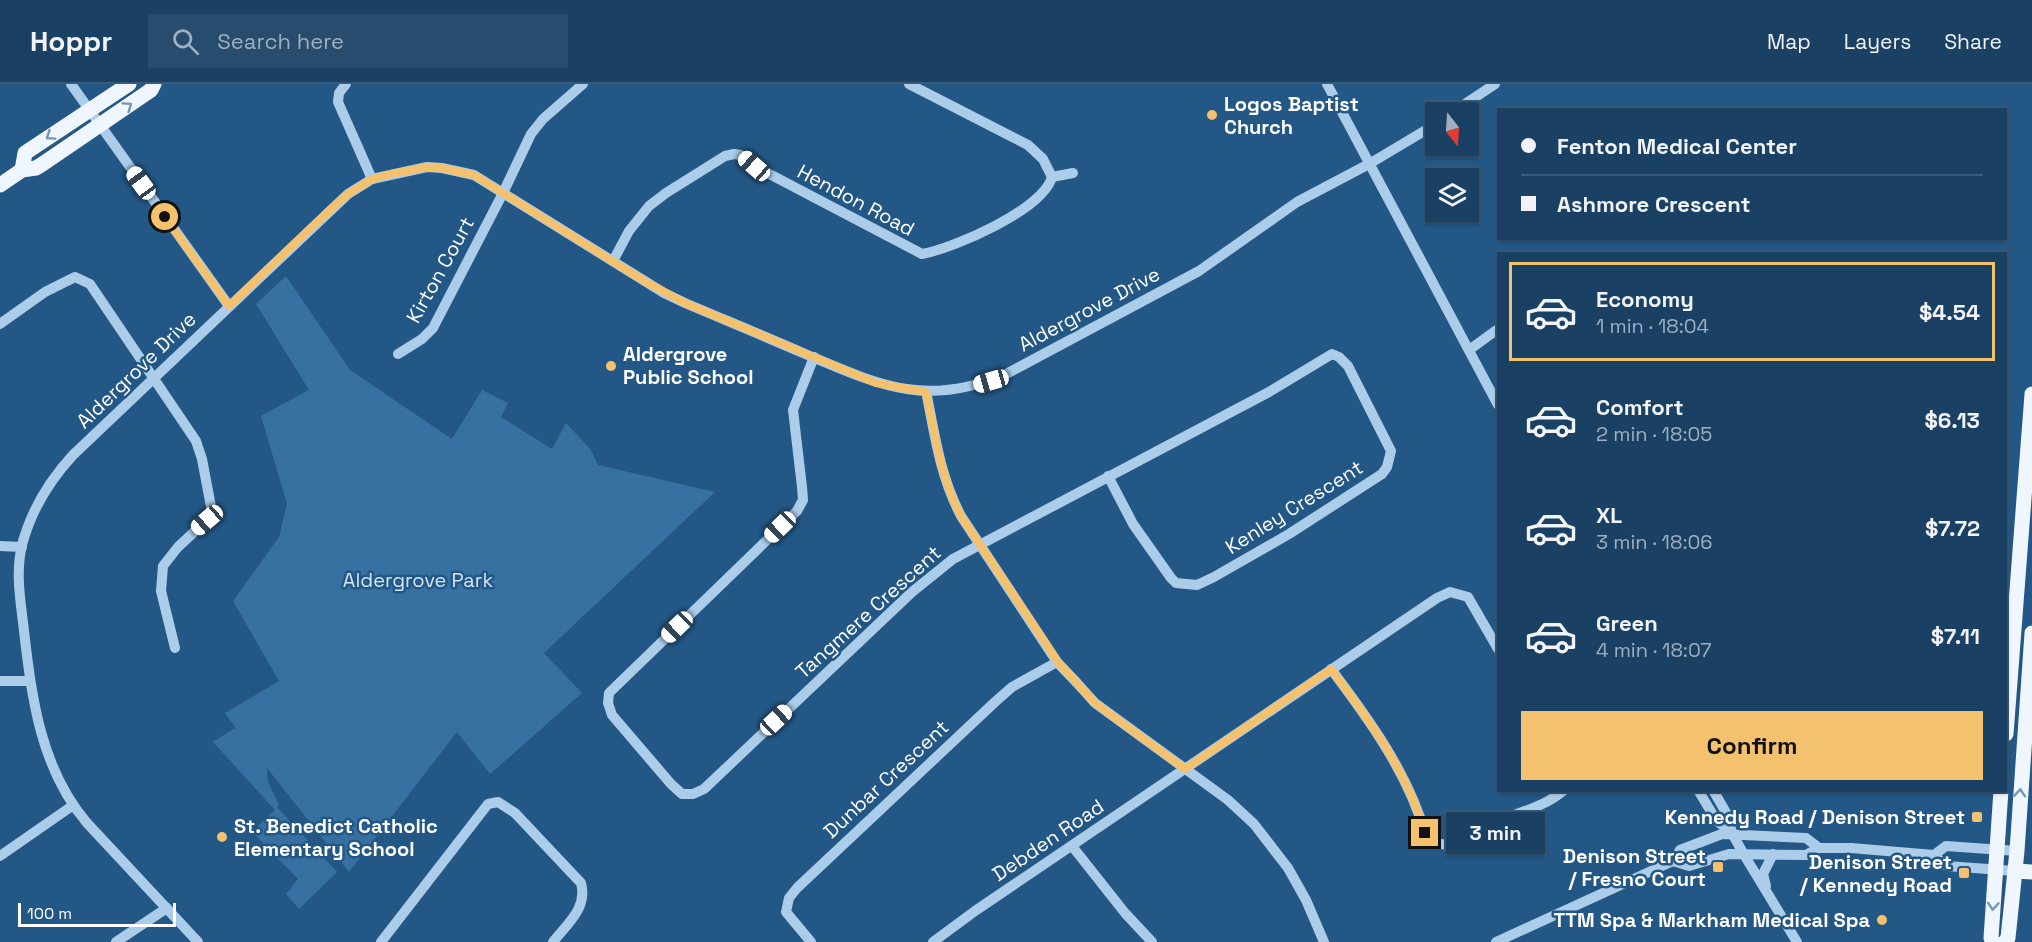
<!DOCTYPE html>
<meta charset="utf-8">
<style>
body{margin:0;font-family:"Space Grotesk",sans-serif;background:#274c6d;color:#f1f3f6;height:100vh;display:flex;flex-direction:column;font-size:22px;white-space:nowrap}
*{box-sizing:border-box;margin:0}
p{font-size:20px;color:#9fafbf}
.icon{flex:none;width:33px;height:33px;fill:none;stroke:currentColor;stroke-width:2;stroke-linecap:round;stroke-linejoin:round}
.map{position:relative;flex:1;overflow:hidden}
.sheet{position:absolute;left:1497px;top:168px;width:510px;height:540px;display:flex;flex-direction:column;background:#1a4164;border-radius:0px;box-shadow:0 2px 4px #0004,0 0 0 2px #385a78}
.sheet>*{flex:none}
.top-card{position:absolute;left:1497px;top:24px;width:510px;height:132px;border-radius:0px;box-shadow:0 2px 4px #0004,0 0 0 2px #385a78;display:grid;align-content:center;height:132px;padding:0 24px;background:#1a4164}
.needle{width:39px;rotate:163deg}
.fabs{position:absolute;left:1425px;top:18px;display:grid;gap:12px}
.fabs a{display:grid;place-items:center;width:54px;height:54px;border-radius:0px;background:#1a4164;box-shadow:0 2px 4px #0004,0 0 0 2px #385a78;font-size:30px}
.scale{position:absolute;left:18px;bottom:15px;width:158px;box-sizing:border-box;padding-left:6px;border:3px solid #fff;border-top:0;font-size:16px;line-height:21px;white-space:nowrap;color:#fff;-webkit-text-stroke:4px #235785;paint-order:stroke}
.end{position:absolute;width:27px;height:27px;margin:-14px;border:8px solid #f4c16f;background:#111;box-shadow:0 0 0 3px #111}
.from{border-radius:50%}
.bubble{position:absolute;height:42px;border-radius:0px;background:#1a4164;box-shadow:0 2px 4px #0004,0 0 0 2px #385a78;font-size:20px;font-weight:600;line-height:42px;text-align:center}
.car{position:absolute;width:18px;height:36px;margin:-18px -9px;border-radius:8px;box-shadow:0 0 4px 2px #0007;background:linear-gradient(#fff 24%,#345 0 40%,#fff 0 76%,#345 0 86%,#fff 0)}
.top-card b{display:flex;align-items:center;gap:21px;height:57px;font-size:22px}
.top-card b+b{border-top:2px solid #385a78}
.top-card i{width:15px;height:15px;background:#f1f3f6}
ul{padding:10px 0 0;list-style:none}
li{display:flex;align-items:center;gap:18px;height:99px;margin:0 12px 9px;padding:0 12px;border:3px solid transparent;border-radius:0px}
li div{flex:1}
li b{display:block;font-size:22px}
li em{font-style:normal;font-weight:600}
li.on{border-color:#f4c16f}
li>.icon{width:54px;height:54px;stroke-width:1.5}
.action{display:flex;gap:12px;margin-top:auto;padding:12px 24px}
.action a{flex:1;height:69px;border-radius:0px;background:#f4c16f;color:#111;font-size:24px;font-weight:600;line-height:69px;text-align:center}
header{display:flex;align-items:center;gap:36px;box-sizing:border-box;height:84px;padding:0 30px;background:#1a4164;border-bottom:2px solid #385a78}
header strong{font-size:28px}
nav{display:flex;gap:33px;margin-inline-start:auto;font-size:21px}
.search{width:420px;height:54px;background:#274c6d;display:flex;align-items:center;gap:15px;box-sizing:border-box;padding:0 21px;border-radius:0px;color:#9fafbf;font-size:22px}
.map>svg:first-child{display:block}
.green{fill:#3771a2}
.lines{fill:none;stroke-linecap:round;stroke-linejoin:round}
.minor{stroke:#accde9;stroke-width:10}
.major{stroke:#eff6fe;stroke-width:15}
.oneway{stroke:#7597b5}
.route{stroke:#f4c16f;stroke-width:8}
.poi-dot{fill:#f4c16f;stroke:#235785;stroke-width:2}
.labels{text-anchor:middle;dominant-baseline:central;stroke-width:5;stroke-linejoin:round;paint-order:stroke}
.poi-label{font-size:20px;font-weight:bold;fill:#fff;stroke:#235785;text-anchor:end}
.street-label{font-size:20px;fill:#fff;stroke:#235785}
.park-label{font-size:20px;fill:#d0e5f7;stroke:#235785}
</style>
<header>
<strong>Hoppr</strong>
<div class="search"><svg class="icon" aria-label="search" viewBox="0 0 24 24"><circle cx="10" cy="10" r="6"/><path d="M15 15l6 6"/></svg>Search here</div>
<nav><a>Map</a><a>Layers</a><a>Share</a></nav>
</header>
<div class="map">
<svg width="2032" height="858" viewBox="0 0 2032 858">
<rect width="100%" height="100%" fill="#235785"/>
<polygon class="green" points="286,192 350,286 452,355 482,306 508,319 501,333 552,365 566,339 591,366 598,381 715,408 544,569 582,609 490,690 457,648 349,788 267,684 268,698 279,721 277,723 337,788 299,825 286,810 298,795 252,748 275,726 213,658 235,644 238,647 225,629 279,597 233,517 279,453 287,420 261,332 309,306 256,220"/>
<g class="lines">
<g class="minor">
<polyline points="71,0 229,222"/>
<polyline points="346,0 339,9 338,18 372,95"/>
<polyline points="909,0 1028,61 1043,75 1052,93"/>
<polyline points="1327,0 1498,321"/>
<polyline points="1453,28 1495,0"/>
<polyline points="1052,93 1073,89"/>
<path d="M 613,177 L 629,147 L 649,122 L 666,109 L 725,72 L 734,70 L 741,71 L 754,82 L 922,170 C 954,164 1043,126 1052,93"/>
<polyline points="0,240 45,208 75,193 90,200 196,357 202,375 212,428 207,436 178,463 163,482 161,507 175,564"/>
<polyline points="1469,266 1498,245"/>
<polyline points="398,270 422,255 433,244 503,109 531,50 543,35 583,0"/>
<polyline points="814,273 793,326 802,403 803,416 797,427 609,609 608,619 612,631 671,700 682,710 693,710 704,705 912,508 953,475 1269,308 1332,270 1339,273 1348,282 1391,367 1387,383 1382,390 1289,450 1214,493 1197,501 1176,499 1171,494 1133,440 1108,392"/>
<path d="M 926,307 C 935,352 940,392 961,432 L 1057,578 L 1077,599 L 1095,619 L 1228,716 L 1254,740 L 1288,784 L 1306,816 L 1324,858"/>
<polyline points="0,462 22,463"/>
<path d="M 1331,585 C 1368,634 1408,689 1425,749 C 1430,756 1439,762 1449,760 C 1464,758 1478,747 1491,740 C 1515,729 1544,724 1564,706"/>
<polyline points="0,597 30,597"/>
<polyline points="1698,706 1716,736 1732,749"/>
<polyline points="1713,706 1728,732 1732,749 1743,769 1797,858"/>
<polyline points="1072,762 1125,829 1152,858"/>
<polyline points="1934,771 1946,762 2017,767"/>
<polyline points="0,772 72,722"/>
<polyline points="1673,777 1689,782 1729,770 1806,771 1819,764 1851,764 1934,771 1947,782 2015,787"/>
<polyline points="1766,802 1763,790 1773,770"/>
<polyline points="116,858 167,824"/>
<path d="M 198,858 L 87,739 C 41,685 32,616 24,547 C 21,519 15,490 22,461 C 31,427 49,397 73,371 L 348,110 L 372,95 L 427,83 L 442,84 L 474,91 L 664,209 L 685,219 C 725,236 764,252 803,269 C 879,301 926,325 1008,289 L 1199,187 L 1297,118 L 1369,80 L 1436,40"/>
<path d="M 381,858 L 488,720 L 498,718 L 515,729 L 581,799 C 588,824 567,840 553,858"/>
<polyline points="811,858 786,828 789,814 797,804 995,618 1012,603 1057,578"/>
<polyline points="933,858 975,827 1437,514 1450,508 1468,513 1498,565"/>
<polyline points="1496,858 1673,777 1680,766 1722,750 1806,754 1819,764"/>
</g>
<g class="major">
<polyline points="22,86 25,69 129,0"/>
<polyline points="0,101 22,86 36,84 41,81 151,6 154,0"/>
<polyline points="2006,650 2032,310"/>
<polyline points="2015,787 2032,788"/>
<polyline points="1993,858 1991,854 2001,706"/>
<polyline points="2005,858 2008,854 2017,767 2032,549"/>
</g>
</g>
<defs><path id="oneway-chevron" d="M-2-3.5L2.5 0L-2 3.5" fill="none" stroke-width="1.6" stroke-linecap="round" stroke-linejoin="round" transform="scale(1.5)"/></defs>
<g class="oneway">
<use href="#oneway-chevron" transform="translate(128 22) rotate(-35)"/>
<use href="#oneway-chevron" transform="translate(50 52) rotate(146)"/>
<use href="#oneway-chevron" transform="translate(2020 709) rotate(-86)"/>
<use href="#oneway-chevron" transform="translate(1993 822) rotate(94)"/>
</g>
<g class="lines">
<path class="route" d="M 165,133 L 229,222 L 333,123 L 348,110 L 372,95 L 391,90 L 427,83 L 442,84 L 474,91 L 646,198 L 685,219 L 876,299 L 926,308 C 935,351 940,392 961,432 L 1058,578 L 1095,619 L 1185,685 L 1331,585 C 1368,634 1408,689 1425,749"/>
</g>
<g class="poi-dot">
<circle cx="1212" cy="31" r="6"/>
<circle cx="611" cy="282" r="6"/>
<rect x="1971" y="727" width="12" height="12" rx="3"/>
<circle cx="222" cy="753" r="6"/>
<rect x="1712" y="777" width="12" height="12" rx="3"/>
<rect x="1958" y="783" width="12" height="12" rx="3"/>
<circle cx="1882" cy="836" r="6"/>
</g>
<g class="labels">
<g class="poi-label">
<text x="1224" y="20" text-anchor="start">Logos Baptist<tspan x="1224" dy="23">Church</tspan></text>
<text x="623" y="270" text-anchor="start">Aldergrove<tspan x="623" dy="23">Public School</tspan></text>
<text x="1965" y="733">Kennedy Road / Denison Street</text>
<text x="234" y="742" text-anchor="start">St. Benedict Catholic<tspan x="234" dy="23">Elementary School</tspan></text>
<text x="1706" y="772">Denison Street<tspan x="1706" dy="23">/ Fresno Court</tspan></text>
<text x="1952" y="778">Denison Street<tspan x="1952" dy="23">/ Kennedy Road</tspan></text>
<text x="1870" y="836">TTM Spa &amp; Markham Medical Spa</text>
</g>
<g class="street-label">
<text transform="translate(856 116) rotate(28)">Hendon Road</text>
<text transform="translate(440 186) rotate(-61)">Kirton Court</text>
<text transform="translate(1089 225) rotate(-28)">Aldergrove Drive</text>
<text transform="translate(136 286) rotate(-44)">Aldergrove Drive</text>
<text transform="translate(1294 423) rotate(-32)">Kenley Crescent</text>
<text transform="translate(868 528) rotate(-42)">Tangmere Crescent</text>
<text transform="translate(886 695) rotate(-43)">Dunbar Crescent</text>
<text transform="translate(1048 756) rotate(-34)">Debden Road</text>
</g>
<g class="park-label">
<text x="418" y="496">Aldergrove Park</text>
</g>
</g>
</svg>
<div class="fabs">
<a><svg class="needle" viewBox="-14 -14 28 28"><path d="M0-13l5 13h-10z" fill="#e53935"/><path d="M0 13l5-13h-10z" fill="#9fafbf"/></svg></a>
<a><svg class="icon" aria-label="layers" viewBox="0 0 24 24"><path d="M12 4l9 5-9 5-9-5zM3 14l9 5 9-5"/></svg></a>
</div>
<div class="scale">100 m</div>
<i class="end from" style="left:165px;top:133px"></i>
<i class="end" style="left:1425px;top:749px"></i>
<div class="bubble" style="left:1446px;top:728px;width:99px">3 min</div>
<i class="car" style="left:754px;top:82px;rotate:311deg"></i>
<i class="car" style="left:141px;top:99px;rotate:324deg"></i>
<i class="car" style="left:991px;top:297px;rotate:254deg"></i>
<i class="car" style="left:207px;top:436px;rotate:229deg"></i>
<i class="car" style="left:780px;top:443px;rotate:226deg"></i>
<i class="car" style="left:677px;top:543px;rotate:226deg"></i>
<i class="car" style="left:776px;top:636px;rotate:47deg"></i>
<div class="top-card">
<b><i class="from"></i>Fenton Medical Center</b>
<b><i></i>Ashmore Crescent</b>
</div>
<section class="sheet">
<ul>
<li class="on"><svg class="icon" aria-label="car" viewBox="0 0 24 24"><path d="M5 17H2v-5l4-1 3-4h7l3 4 3 1v5h-3M9 17h6M6 11h13"/><circle cx="7" cy="17" r="2"/><circle cx="17" cy="17" r="2"/></svg><div><b>Economy</b><p>1 min · 18:04</p></div><em>$4.54</em></li>
<li><svg class="icon" aria-label="car" viewBox="0 0 24 24"><path d="M5 17H2v-5l4-1 3-4h7l3 4 3 1v5h-3M9 17h6M6 11h13"/><circle cx="7" cy="17" r="2"/><circle cx="17" cy="17" r="2"/></svg><div><b>Comfort</b><p>2 min · 18:05</p></div><em>$6.13</em></li>
<li><svg class="icon" aria-label="car" viewBox="0 0 24 24"><path d="M5 17H2v-5l4-1 3-4h7l3 4 3 1v5h-3M9 17h6M6 11h13"/><circle cx="7" cy="17" r="2"/><circle cx="17" cy="17" r="2"/></svg><div><b>XL</b><p>3 min · 18:06</p></div><em>$7.72</em></li>
<li><svg class="icon" aria-label="car" viewBox="0 0 24 24"><path d="M5 17H2v-5l4-1 3-4h7l3 4 3 1v5h-3M9 17h6M6 11h13"/><circle cx="7" cy="17" r="2"/><circle cx="17" cy="17" r="2"/></svg><div><b>Green</b><p>4 min · 18:07</p></div><em>$7.11</em></li>
</ul>
<div class="action"><a>Confirm</a></div>
</section>
</div>
